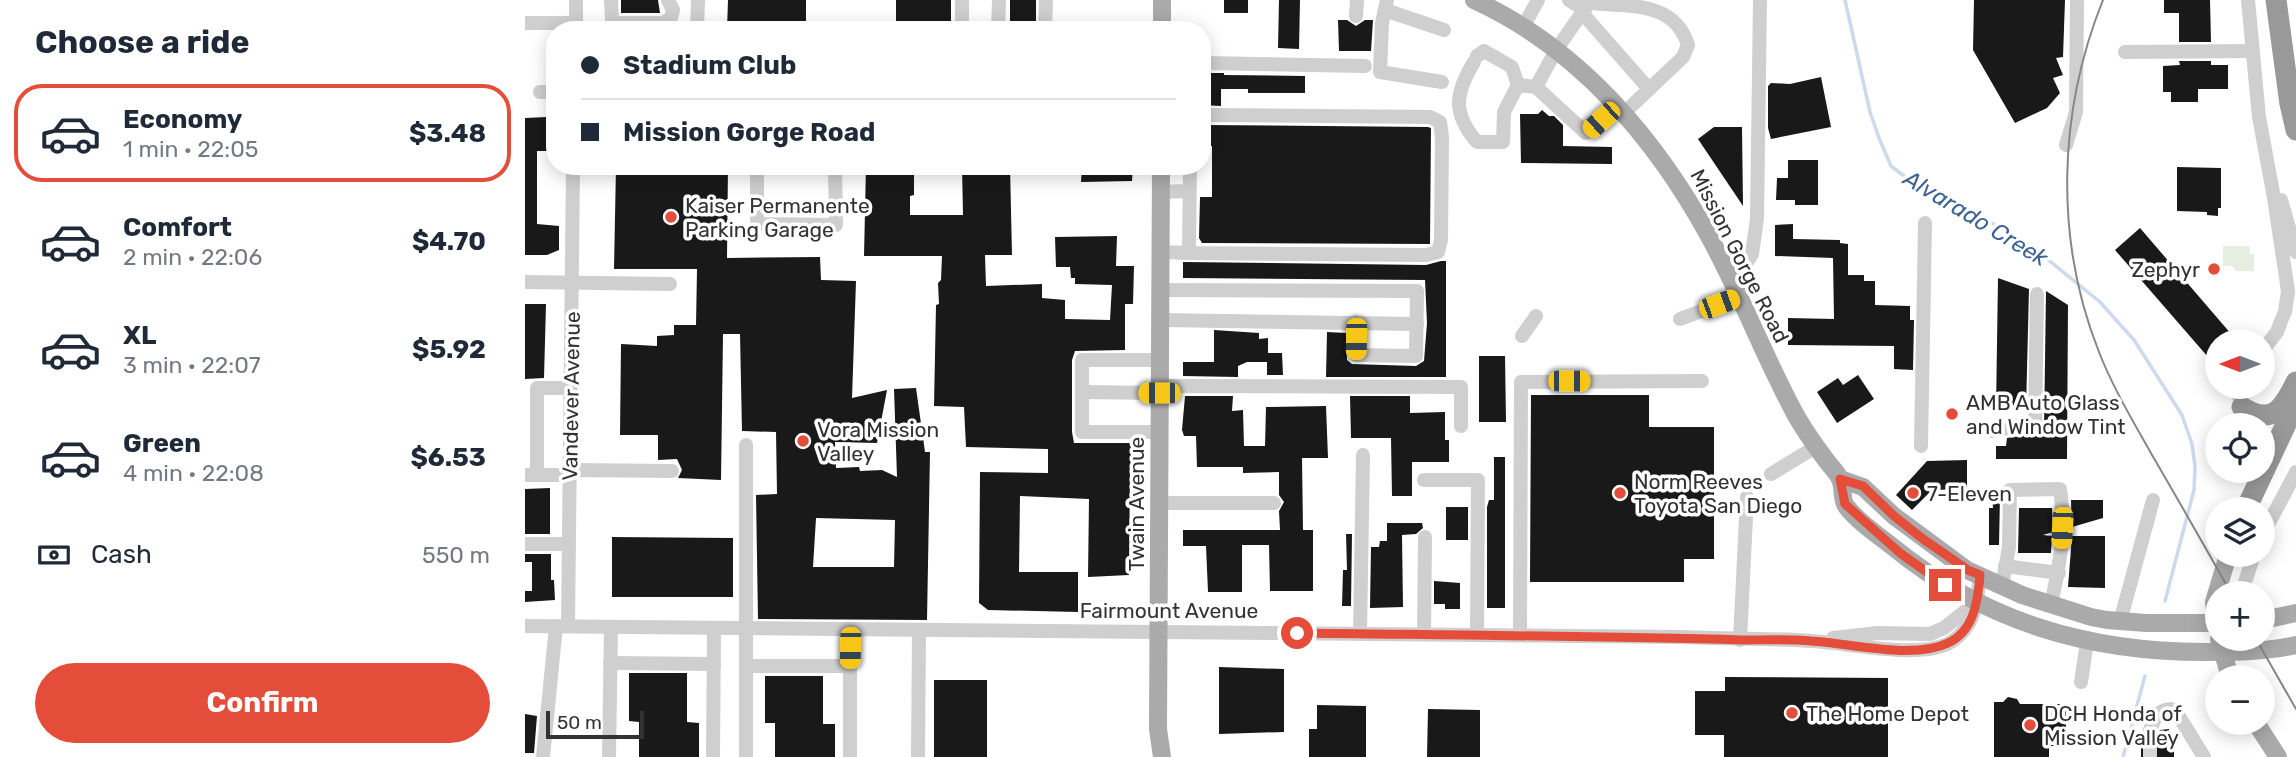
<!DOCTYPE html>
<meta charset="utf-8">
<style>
body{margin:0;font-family:Rubik,sans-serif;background:#f2f2f3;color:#1f2937;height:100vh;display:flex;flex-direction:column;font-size:26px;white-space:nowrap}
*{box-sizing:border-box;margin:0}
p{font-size:23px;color:#747a83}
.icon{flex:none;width:38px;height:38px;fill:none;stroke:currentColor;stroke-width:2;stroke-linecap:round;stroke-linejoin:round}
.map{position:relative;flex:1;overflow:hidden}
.panel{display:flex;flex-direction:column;background:#fff;width:525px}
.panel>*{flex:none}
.hud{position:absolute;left:21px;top:21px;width:665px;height:154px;border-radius:28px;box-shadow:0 4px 18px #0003;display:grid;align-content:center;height:154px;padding:0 35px;background:#fff}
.needle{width:46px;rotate:270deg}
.controls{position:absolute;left:1680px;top:329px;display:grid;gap:14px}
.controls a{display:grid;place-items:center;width:70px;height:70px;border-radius:50%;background:#fff;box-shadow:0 4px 18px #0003;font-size:35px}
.scale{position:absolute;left:21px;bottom:18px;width:98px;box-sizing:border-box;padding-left:7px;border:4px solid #323232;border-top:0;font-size:19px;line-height:24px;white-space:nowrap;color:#323232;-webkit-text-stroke:5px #fff;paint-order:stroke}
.end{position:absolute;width:32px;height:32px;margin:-16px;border:9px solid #e34d39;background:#fff;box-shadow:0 0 0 4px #fff}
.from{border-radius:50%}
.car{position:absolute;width:21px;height:42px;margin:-21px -10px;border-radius:9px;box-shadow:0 0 5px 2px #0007;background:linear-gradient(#f5c518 24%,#345 0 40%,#f5c518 0 76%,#345 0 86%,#f5c518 0)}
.hud b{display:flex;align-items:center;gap:24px;height:66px;font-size:26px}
.hud b+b{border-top:2px solid #e0e1e3}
.hud i{width:18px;height:18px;background:#1f2937}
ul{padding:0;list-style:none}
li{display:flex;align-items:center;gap:21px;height:98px;margin:0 14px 10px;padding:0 21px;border:4px solid transparent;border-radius:28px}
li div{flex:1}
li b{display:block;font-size:26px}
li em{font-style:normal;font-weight:700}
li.current{border-color:#e34d39}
li>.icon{width:63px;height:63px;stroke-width:1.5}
h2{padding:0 35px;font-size:32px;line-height:84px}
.pay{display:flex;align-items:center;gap:18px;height:77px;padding:0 35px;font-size:26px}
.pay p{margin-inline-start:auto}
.action{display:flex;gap:14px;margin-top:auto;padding:14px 35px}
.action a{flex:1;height:80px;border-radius:42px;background:#e34d39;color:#fff;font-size:28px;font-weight:700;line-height:80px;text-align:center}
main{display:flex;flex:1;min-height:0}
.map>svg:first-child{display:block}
.green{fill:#e5eee0}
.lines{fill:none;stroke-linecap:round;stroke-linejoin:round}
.stream{stroke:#cddaed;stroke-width:3.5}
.building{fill:#191919;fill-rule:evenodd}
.minor-tunnel{stroke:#d6d6d6;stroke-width:14;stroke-dasharray:14 7;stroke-linecap:butt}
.minor{stroke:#cfcfcf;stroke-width:14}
.major{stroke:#aaa;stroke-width:18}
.highway{stroke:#999;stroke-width:21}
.tram{stroke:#878787;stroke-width:2}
.route{stroke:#e34d39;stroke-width:9}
.poi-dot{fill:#e34d39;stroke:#fff;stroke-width:2.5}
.labels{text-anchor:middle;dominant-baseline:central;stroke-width:7;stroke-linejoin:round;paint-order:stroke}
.poi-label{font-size:21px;fill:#323232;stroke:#fff;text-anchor:start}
.street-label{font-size:21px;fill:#323232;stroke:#fff}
.water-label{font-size:23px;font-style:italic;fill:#3f6394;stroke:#fff}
</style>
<main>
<section class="panel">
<h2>Choose a ride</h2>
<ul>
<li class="current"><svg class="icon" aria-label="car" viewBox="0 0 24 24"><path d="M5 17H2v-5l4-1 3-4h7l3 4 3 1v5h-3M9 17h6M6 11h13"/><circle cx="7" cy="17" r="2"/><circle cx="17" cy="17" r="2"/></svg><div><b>Economy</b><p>1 min · 22:05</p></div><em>$3.48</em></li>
<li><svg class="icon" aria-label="car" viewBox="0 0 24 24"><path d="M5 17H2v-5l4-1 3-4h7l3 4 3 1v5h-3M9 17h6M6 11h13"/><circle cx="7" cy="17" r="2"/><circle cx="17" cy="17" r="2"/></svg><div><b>Comfort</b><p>2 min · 22:06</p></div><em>$4.70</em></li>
<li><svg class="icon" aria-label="car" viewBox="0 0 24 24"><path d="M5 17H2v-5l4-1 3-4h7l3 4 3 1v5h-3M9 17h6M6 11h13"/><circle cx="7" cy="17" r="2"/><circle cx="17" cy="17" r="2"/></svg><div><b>XL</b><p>3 min · 22:07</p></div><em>$5.92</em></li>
<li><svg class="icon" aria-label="car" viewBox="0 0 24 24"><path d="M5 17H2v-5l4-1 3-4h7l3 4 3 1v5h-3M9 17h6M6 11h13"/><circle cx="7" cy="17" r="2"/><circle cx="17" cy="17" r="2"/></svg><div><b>Green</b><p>4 min · 22:08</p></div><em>$6.53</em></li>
</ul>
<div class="pay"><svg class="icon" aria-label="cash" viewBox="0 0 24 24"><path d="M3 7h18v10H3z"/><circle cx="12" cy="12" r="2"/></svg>Cash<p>550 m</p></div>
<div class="action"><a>Confirm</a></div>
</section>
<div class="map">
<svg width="1771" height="757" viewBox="0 0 1771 757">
<rect width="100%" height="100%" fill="#fff"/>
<polygon class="green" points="1698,246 1724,246 1725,254 1729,254 1729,271 1711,271 1707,266 1698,266"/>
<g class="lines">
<g class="stream">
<polyline points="1320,0 1345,112 1354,138 1366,166 1388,183 1425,199 1505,245 1575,302 1609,340 1657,415 1667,444 1670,466 1669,490 1640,601"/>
<polyline points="1598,757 1620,676"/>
</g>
</g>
<g class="building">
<polygon points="96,0 133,0 135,13 96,13"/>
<polygon points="203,0 281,0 281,30 202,30"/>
<rect x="371" y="0" width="55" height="30"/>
<rect x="485" y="0" width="26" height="23"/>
<rect x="699" y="0" width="24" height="13"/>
<polygon points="754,0 775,0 774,49 753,48"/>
<polygon points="1449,0 1540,0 1538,57 1531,58 1538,75 1528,78 1535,93 1522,108 1490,123 1448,50"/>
<polygon points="1639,0 1685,0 1686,42 1654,42 1654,13 1639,13"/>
<polygon points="813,20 822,20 831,26 840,20 848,20 846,51 814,51"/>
<polygon points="1654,61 1686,61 1686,65 1703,65 1703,89 1673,89 1673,102 1646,102 1646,92 1638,92 1638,66 1655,65"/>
<polygon points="677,73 699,73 699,75 780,76 780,93 723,93 723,89 696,89 696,106 677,105"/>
<polygon points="1296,77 1306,127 1246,139 1243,128 1243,86 1246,83 1265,84"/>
<polygon points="1017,110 1024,116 1029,116 1038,125 1038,146 1087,147 1087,164 996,163 995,114 1013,114"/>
<polygon points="22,117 22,151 12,151 12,224 34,226 34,250 22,255 0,255 0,118"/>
<polygon points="677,125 903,127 906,128 905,244 677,243 674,238 675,197 687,197 687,146 677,146"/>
<polygon points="1189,127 1217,127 1218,206 1173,139"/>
<polygon points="1263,160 1293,160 1293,205 1270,205 1270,200 1251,200 1252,178 1263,178"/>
<path d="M 91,166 L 203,166 L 202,258 L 295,257 L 296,280 L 331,281 L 327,398 L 362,390 L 352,443 L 310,442 L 311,468 L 334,467 L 335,471 L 357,470 L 372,477 L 369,389 L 391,388 L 400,452 L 405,452 L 402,620 L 233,619 L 231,495 L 252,494 L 251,432 L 217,431 L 215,334 L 198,334 L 196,480 L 153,478 L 157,470 L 152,459 L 133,460 L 133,435 L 95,435 L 96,344 L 132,346 L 132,336 L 149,335 L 149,325 L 171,325 L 172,269 L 89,269 ZM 291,518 L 370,520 L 369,567 L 288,567 Z"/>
<polygon points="341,166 389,166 389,195 385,196 385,215 438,215 437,166 485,166 487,255 460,255 461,286 517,284 517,298 540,300 540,319 585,320 587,285 550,284 550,278 546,278 545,267 531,267 530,237 592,236 591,266 609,266 608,304 600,304 600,350 550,351 547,360 547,432 549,443 608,443 608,468 605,468 604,575 563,577 564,499 495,496 494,572 553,572 553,612 463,610 454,603 455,472 523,473 523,449 441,447 439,407 409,406 411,305 414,304 413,283 416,280 417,256 339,256"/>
<polygon points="557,166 608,166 607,181 556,182"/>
<polygon points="1652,167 1696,168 1696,208 1693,208 1693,216 1682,215 1682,212 1652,211"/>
<polygon points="1268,224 1268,239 1315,240 1315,243 1323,244 1323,275 1339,275 1339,281 1350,281 1350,305 1385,306 1385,320 1389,320 1388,370 1369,369 1369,346 1263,345 1263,318 1309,319 1308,258 1250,256 1250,225"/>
<polygon points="1615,228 1707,335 1700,341 1692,341 1692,348 1683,357 1590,250"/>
<polygon points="916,261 921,261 921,377 801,377 802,332 821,333 822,360 827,364 891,366 899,361 902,323 900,280 658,278 658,262 901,265"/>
<polygon points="1473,278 1504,289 1501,409 1471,409"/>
<polygon points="1521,291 1543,305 1542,459 1471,459 1471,446 1481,446 1482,438 1519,432"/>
<polygon points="0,304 21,304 19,378 0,379"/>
<polygon points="689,330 734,333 734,339 743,338 743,353 757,353 758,375 742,375 742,362 722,362 713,366 713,377 658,376 658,362 689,362"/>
<polygon points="954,356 980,356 981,422 954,422"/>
<polygon points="1333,375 1349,399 1312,423 1292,392 1313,378 1318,385"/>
<polygon points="1006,395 1124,395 1124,427 1189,427 1189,559 1159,559 1159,582 1005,582"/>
<polygon points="660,396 708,396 707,411 718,410 719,446 740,446 741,407 801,406 803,458 777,458 778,530 788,530 788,591 745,591 744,545 717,545 717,592 683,592 681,546 658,546 658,530 755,530 754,511 759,502 754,495 754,472 718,473 718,467 672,467 671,436 659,436 657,430"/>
<polygon points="825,396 885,396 885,413 920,412 920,440 924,440 924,462 887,462 887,496 867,496 866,438 826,438"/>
<polygon points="969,457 980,457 980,608 962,608 962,507 964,500 969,500"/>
<polygon points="1442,460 1442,489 1407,490 1387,510 1371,495 1402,461"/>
<polygon points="25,488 25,534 0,534 0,489"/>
<polygon points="1467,496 1475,496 1474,545 1464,545 1464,508 1468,508"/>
<polygon points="1546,500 1578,500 1578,518 1547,527"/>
<rect x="921" y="507" width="22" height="33"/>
<polygon points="1494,508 1527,508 1528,532 1518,535 1527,536 1526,553 1493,553"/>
<polygon points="862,523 897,523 898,528 891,534 877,535 878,607 845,608 846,547 854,547 855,541 862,541"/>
<polygon points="821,534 827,534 826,606 817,606 818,570 822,570"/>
<polygon points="1547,536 1580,536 1580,588 1543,587"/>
<polygon points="87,537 208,538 208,597 87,597"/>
<polygon points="0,554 26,554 26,580 29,580 30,600 0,602 0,591 7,591 7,562 0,562"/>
<polygon points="909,581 935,583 935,609 920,609 920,604 909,604"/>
<polygon points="694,667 759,669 759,732 694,734"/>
<polygon points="104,673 162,673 162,722 174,723 174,757 114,757 114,722 104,721"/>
<polygon points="240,676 298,676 298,724 310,724 310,757 250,757 250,723 240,723"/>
<polygon points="1200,677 1363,678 1363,757 1199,757 1199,735 1170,735 1170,691 1200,691"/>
<rect x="409" y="680" width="53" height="77"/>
<polygon points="1483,697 1492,699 1495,704 1541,704 1541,746 1524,746 1524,757 1469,757 1469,702 1478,702"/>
<polygon points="792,705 841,706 841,757 784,757 784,729 792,729"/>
<polygon points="903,709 955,710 955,757 902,757"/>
<polygon points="0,714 12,716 9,753 0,753"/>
<polygon points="1644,729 1644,742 1649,742 1649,757 1616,757 1616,743 1622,743 1623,739 1630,738 1635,730"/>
</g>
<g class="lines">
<polyline class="minor-tunnel" points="1625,757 1625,730"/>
<g class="minor">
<polyline points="86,0 87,20 92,23 138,23 146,18 148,10 143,0"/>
<polyline points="437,0 437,30"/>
<polyline points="862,0 857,23 855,72 917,82"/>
<polyline points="1044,0 1060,10"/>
<polyline points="1723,0 1734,117 1749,198 1763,291 1760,312 1756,321 1752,332 1738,350"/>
<path d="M 1065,3 C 1103,7 1149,0 1163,45 L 1158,57 L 1098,114"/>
<polyline points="860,10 919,30"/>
<polyline points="1058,14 1124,89"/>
<polyline points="831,16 832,0"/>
<polyline points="0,23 51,23"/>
<polyline points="998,27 1013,0"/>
<polyline points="51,30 51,0"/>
<polyline points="172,30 173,0"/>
<polyline points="473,30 474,0"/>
<polyline points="520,30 521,0"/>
<polyline points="1600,52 1727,51"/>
<polyline points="952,56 959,51 987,67 993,85"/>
<path d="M 949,62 C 930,93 927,113 952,142 L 978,142 L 979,112 L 993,85 L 1011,87 L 1061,133 L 1091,106"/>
<polyline points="677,63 840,66"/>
<polyline points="1011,87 1031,50 1066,0"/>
<polyline points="15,92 30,92"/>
<polyline points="1541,145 1551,112 1552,0"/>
<polyline points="232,166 232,224 311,225 310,166"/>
<polyline points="665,166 664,253 901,255 913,252 916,240 917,137 915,122 905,117 677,115"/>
<polyline points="636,192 664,191"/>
<polyline points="1756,200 1771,252"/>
<polyline points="635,252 664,253"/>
<polyline points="0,282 145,284"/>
<polyline points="1207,284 1227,254 1232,219 1235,0"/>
<polyline points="634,290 892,291 891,356 831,355 831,322"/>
<polyline points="1155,319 1214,297"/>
<polyline points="636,320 892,324"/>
<polyline points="997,336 1011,316"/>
<polyline points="634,386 936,387 936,426"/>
<polyline points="1714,387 1714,397 1725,425"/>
<polyline points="557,392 634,393"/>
<polyline points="1466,431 1510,423 1512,294"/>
<polyline points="633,432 557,432 557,360 634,360"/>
<polyline points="1396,446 1400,223"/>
<polyline points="45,470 147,471"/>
<polyline points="1246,474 1292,446"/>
<polyline points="0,475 45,475"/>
<polyline points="12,475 12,388 46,388"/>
<polyline points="899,480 953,480 952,635"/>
<polyline points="634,503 749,503"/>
<polyline points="1738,534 1771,472"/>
<polyline points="0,544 44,544"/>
<polyline points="1480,566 1534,573"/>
<path d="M 1477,586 L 1484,547 L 1485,490 L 1535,489 C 1541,530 1535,565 1526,604"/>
<polyline points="1713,593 1719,585 1729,555"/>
<polyline points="1595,622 1628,500"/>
<path d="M 0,626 L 1158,637 C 1201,639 1245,638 1288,641 C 1323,643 1396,660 1426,642 C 1450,627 1453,600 1455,575"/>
<polyline points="43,626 48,166"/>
<polyline points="835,634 838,455"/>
<polyline points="899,634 900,537"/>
<polyline points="995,635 996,382 1177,381"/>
<polyline points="1308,638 1352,633 1405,634 1419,628 1453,601"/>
<polyline points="1215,640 1222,497"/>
<polyline points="85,663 189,664"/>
<polyline points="221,666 325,666"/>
<polyline points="1556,682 1562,642"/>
<path d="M 1625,730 C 1630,718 1632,710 1646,709 L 1655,718 L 1679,757"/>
<polyline points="18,757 31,626"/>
<polyline points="84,757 86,627"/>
<polyline points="188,757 189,628"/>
<polyline points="221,757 221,445"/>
<polyline points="325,757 325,629"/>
<polyline points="393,757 394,630"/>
</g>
<g class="major">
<path d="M 949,0 C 1054,48 1131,139 1185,238 C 1215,293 1238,353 1267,408 C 1276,426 1289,444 1301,460 C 1305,466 1312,472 1315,479 C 1319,487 1316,499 1321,506 C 1333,522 1353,535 1368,547 C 1460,622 1563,652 1680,652 C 1710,652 1741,652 1771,645"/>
<polyline points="637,30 637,0"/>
<polyline points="636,166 633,729 637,757"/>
<polyline points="1315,479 1338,487 1369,516 1442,570 1497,595 1566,617 1582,620 1621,623 1692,623"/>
<polyline points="1738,620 1771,613"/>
<polyline points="1692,625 1689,602 1703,555"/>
<polyline points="1694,639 1705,677"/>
<polyline points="1731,723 1753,757"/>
</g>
<g class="highway">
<polyline points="1751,0 1765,104 1771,130"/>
<path d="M 1717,407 C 1747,426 1758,409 1771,382"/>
<polyline points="1721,509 1771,403"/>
</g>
<g class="tram">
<path d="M 1578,0 C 1533,112 1529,239 1574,352 C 1588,388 1608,421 1627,455 C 1654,501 1680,547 1706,593"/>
<polyline points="1731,639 1771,709"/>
</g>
</g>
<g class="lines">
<path class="route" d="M 772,633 C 921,635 1069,636 1217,640 C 1240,640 1263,639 1286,641 C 1324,643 1388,660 1423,643 C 1449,631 1453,601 1455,575 L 1443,570 L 1398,539 L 1369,516 L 1338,486 L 1315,479 L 1320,504 L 1375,553 L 1420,585"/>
</g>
<g class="poi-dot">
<circle cx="146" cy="217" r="7"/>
<circle cx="1689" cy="269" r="7"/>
<circle cx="1427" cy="414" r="7"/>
<circle cx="278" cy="441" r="7"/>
<circle cx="1095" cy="493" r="7"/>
<circle cx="1388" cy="493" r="7"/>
<circle cx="1267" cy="713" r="7"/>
<circle cx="1505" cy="725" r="7"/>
</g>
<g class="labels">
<g class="poi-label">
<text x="160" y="205">Kaiser Permanente<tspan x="160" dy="24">Parking Garage</tspan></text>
<text x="1675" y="269" text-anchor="end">Zephyr</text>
<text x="1441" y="402">AMB Auto Glass<tspan x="1441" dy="24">and Window Tint</tspan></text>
<text x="292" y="429">Vora Mission<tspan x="292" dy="24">Valley</tspan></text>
<text x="1109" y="481">Norm Reeves<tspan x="1109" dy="24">Toyota San Diego</tspan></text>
<text x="1402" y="493">7-Eleven</text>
<text x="1281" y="713">The Home Depot</text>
<text x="1519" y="713">DCH Honda of<tspan x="1519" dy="24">Mission Valley</tspan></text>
</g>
<g class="street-label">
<text transform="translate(1215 256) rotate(63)">Mission Gorge Road</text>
<text transform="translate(46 396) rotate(-89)">Vandever Avenue</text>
<text transform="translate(611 504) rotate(-90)">Twain Avenue</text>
<text x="644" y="610">Fairmount Avenue</text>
</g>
<g class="water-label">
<text transform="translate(1451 218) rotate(31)">Alvarado Creek</text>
</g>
</g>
</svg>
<div class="controls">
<a><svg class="needle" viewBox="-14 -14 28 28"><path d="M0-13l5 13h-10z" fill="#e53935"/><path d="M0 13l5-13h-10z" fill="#747a83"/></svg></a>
<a><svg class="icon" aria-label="locate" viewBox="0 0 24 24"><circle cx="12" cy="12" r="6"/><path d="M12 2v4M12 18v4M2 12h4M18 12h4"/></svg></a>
<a><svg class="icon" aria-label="layers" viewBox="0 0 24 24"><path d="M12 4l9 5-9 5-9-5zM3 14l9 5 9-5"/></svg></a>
<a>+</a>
<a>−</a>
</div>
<div class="scale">50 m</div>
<i class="end from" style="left:772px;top:633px"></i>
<i class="end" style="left:1420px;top:585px"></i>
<i class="car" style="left:1076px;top:120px;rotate:228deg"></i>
<i class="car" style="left:1194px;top:304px;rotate:70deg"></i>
<i class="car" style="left:831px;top:339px;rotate:181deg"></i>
<i class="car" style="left:1044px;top:381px;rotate:90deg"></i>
<i class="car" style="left:634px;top:393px;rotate:270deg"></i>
<i class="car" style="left:1537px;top:528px;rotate:183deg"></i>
<i class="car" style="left:325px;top:648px;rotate:181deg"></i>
<div class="hud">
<b><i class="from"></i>Stadium Club</b>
<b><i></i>Mission Gorge Road</b>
</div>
</div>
</main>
